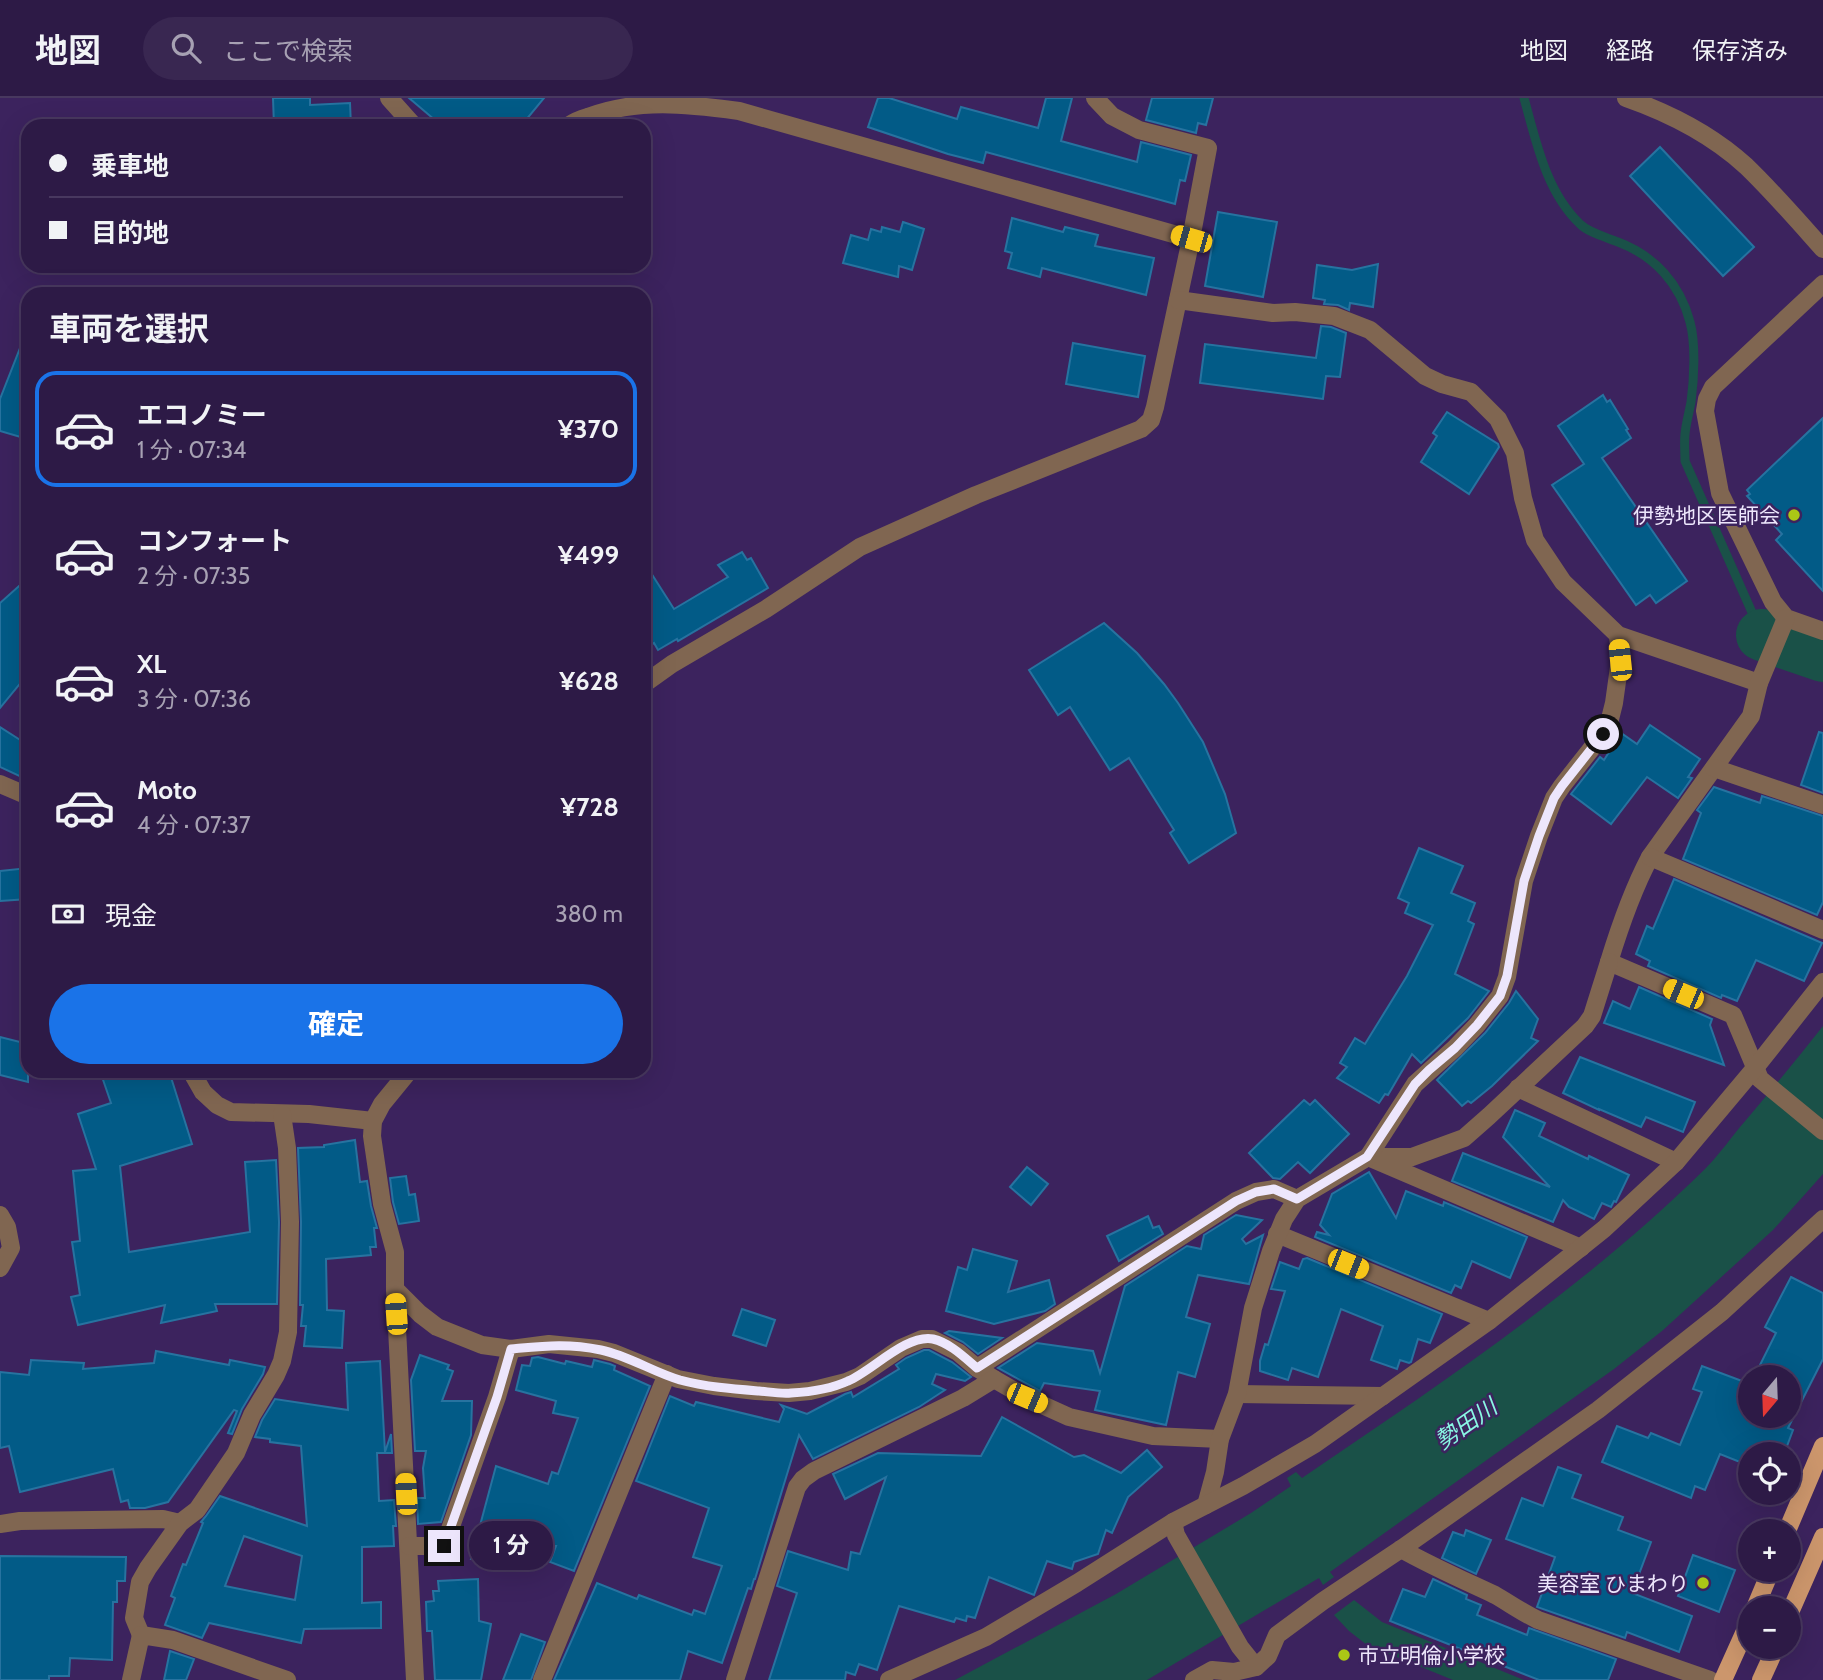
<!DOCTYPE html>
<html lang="ja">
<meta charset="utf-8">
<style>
body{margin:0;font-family:Cabin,"Noto Sans JP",sans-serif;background:#392751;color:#f1f3f6;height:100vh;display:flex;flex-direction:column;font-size:26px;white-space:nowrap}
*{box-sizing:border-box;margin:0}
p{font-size:23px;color:#a7a1b3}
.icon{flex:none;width:38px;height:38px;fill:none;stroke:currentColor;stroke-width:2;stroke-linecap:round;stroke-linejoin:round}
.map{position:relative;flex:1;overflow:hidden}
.drawer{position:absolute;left:21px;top:189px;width:630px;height:791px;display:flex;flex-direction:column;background:#2d1a46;border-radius:21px;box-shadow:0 7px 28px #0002,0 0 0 2px #48385f}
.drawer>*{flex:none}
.hud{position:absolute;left:21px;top:21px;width:630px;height:154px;border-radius:21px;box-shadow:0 7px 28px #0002,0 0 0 2px #48385f;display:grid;align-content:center;height:154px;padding:0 28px;background:#2d1a46}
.needle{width:46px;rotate:199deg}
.buttons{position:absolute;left:1738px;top:1267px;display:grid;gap:14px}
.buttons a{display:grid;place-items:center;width:63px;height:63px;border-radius:50%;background:#2d1a46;box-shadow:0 7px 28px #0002,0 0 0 2px #48385f;font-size:35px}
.end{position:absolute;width:32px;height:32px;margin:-16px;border:9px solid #ede6fc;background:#111;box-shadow:0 0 0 4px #111}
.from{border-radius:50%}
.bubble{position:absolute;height:49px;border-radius:24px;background:#2d1a46;box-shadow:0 7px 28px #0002,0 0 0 2px #48385f;font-size:23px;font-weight:700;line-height:49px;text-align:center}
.car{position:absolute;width:21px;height:42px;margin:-21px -10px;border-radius:9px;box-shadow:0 0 5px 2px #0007;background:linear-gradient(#f5c518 24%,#345 0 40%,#f5c518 0 76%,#345 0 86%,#f5c518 0)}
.hud b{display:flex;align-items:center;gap:24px;height:66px;font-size:26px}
.hud b+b{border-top:2px solid #48385f}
.hud i{width:18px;height:18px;background:#f1f3f6}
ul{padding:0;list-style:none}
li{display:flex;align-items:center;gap:21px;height:116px;margin:0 14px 10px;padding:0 14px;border:4px solid transparent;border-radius:21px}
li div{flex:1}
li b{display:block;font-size:26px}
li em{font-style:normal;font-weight:700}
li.selected{border-color:#1a73e8}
li>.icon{width:63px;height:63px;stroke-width:1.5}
h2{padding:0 28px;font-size:32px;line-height:84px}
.pay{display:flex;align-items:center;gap:18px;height:77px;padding:0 28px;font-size:26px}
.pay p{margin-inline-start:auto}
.primary-button{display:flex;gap:14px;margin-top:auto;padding:14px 28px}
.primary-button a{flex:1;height:80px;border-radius:42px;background:#1a73e8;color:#fff;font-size:28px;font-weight:700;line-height:80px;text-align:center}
header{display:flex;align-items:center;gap:42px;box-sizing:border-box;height:98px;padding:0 35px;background:#2d1a46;border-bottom:2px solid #48385f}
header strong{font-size:33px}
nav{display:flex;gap:38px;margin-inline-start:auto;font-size:24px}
.search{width:490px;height:63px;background:#392751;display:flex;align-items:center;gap:18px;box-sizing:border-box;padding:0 24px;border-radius:38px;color:#a7a1b3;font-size:26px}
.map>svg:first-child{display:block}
.water{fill:#1a5148}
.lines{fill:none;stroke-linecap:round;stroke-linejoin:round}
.stream{stroke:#1a5148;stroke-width:9}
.river{stroke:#1a5148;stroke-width:52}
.building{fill:#025b87;stroke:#2773a0;stroke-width:2;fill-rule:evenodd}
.service{stroke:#806651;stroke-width:18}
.minor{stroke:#806651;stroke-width:18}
.tertiary{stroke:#806651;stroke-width:18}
.primary{stroke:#cc966c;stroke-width:18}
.route{stroke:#ede6fc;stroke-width:9}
.poi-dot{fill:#abc716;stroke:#3c235e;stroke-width:2.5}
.labels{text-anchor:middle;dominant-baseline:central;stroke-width:5;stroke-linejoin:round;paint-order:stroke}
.poi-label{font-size:21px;fill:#ede6fc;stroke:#3c235e;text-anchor:end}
.water-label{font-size:23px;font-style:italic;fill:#89f8e3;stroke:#3c235e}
</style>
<header>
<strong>地図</strong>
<div class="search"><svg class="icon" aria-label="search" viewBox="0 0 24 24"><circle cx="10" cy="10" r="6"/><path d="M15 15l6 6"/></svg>ここで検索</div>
<nav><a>地図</a><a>経路</a><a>保存済み</a></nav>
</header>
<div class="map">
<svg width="1823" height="1582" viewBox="0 0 1823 1582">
<rect width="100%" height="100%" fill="#3c235e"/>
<g class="water">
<polygon points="1795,538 1823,549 1823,569 1787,555"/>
<path d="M 1823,928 L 1823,1076 L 1773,1132 L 1662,1233 L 1614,1271 L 1330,1474 L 1334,1479 L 1323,1487 L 1319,1480 L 1147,1582 L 955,1582 L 1116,1496 L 1251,1415 L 1291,1388 L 1287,1380 L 1296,1374 L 1302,1380 C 1442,1285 1584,1190 1705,1071 C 1720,1056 1732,1038 1746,1022 C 1772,991 1798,960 1823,928 Z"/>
<polygon points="1354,1502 1382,1524 1524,1582 1453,1582 1367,1547 1349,1533 1334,1517"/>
</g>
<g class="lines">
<path class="stream" d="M 1524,0 C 1536,43 1546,94 1580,126 C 1589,135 1606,139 1618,144 C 1655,158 1680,186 1690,224 C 1696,246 1694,282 1691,304 C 1689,315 1686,325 1685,336 C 1684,345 1685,354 1685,363 L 1762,537"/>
<polyline class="river" points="1762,537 1823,558"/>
</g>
<g class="building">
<polygon points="273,0 310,0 310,7 350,5 351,28 274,28"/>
<polygon points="409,0 544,0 521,28 442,28"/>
<polygon points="878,0 889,0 957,21 961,9 1038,30 1046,0 1072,0 1061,43 1137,64 1141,44 1191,57 1185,83 1180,82 1175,106 986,54 983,65 948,56 868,29"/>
<polygon points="1152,0 1213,0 1206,27 1198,25 1196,35 1146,22"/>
<polygon points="1660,49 1754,149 1723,178 1630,78"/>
<polygon points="1218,114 1277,124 1263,199 1205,188"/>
<polygon points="1012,120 1063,134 1065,129 1098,137 1095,148 1154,160 1146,197 1042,170 1040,179 1008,170 1012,155 1005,153"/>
<polygon points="903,124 924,131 912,172 899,168 898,179 843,165 851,137 868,142 871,131 881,134 882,129 900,134"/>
<polygon points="1378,166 1373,209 1350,205 1349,212 1338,207 1324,206 1325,202 1313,200 1317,167 1352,172"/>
<polygon points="1321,228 1331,229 1346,235 1340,279 1326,278 1323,301 1200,285 1205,246 1316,260"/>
<polygon points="26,235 28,236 28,327 24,340 0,333 0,301"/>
<polygon points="1073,245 1145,258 1138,299 1066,286"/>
<polygon points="1603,297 1607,304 1610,302 1628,331 1626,332 1631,340 1602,360 1687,483 1656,505 1650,497 1636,507 1552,387 1584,366 1558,328"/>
<polygon points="1447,314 1498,346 1499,349 1469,396 1421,364 1437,338 1433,335"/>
<polygon points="1823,320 1823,493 1776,442 1782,436 1747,398 1750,396 1747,392"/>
<polygon points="742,454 747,462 751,460 768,490 678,543 677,541 658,552 654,545 644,552 644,464 674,511 728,479 718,467"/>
<polygon points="28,480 28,576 0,610 0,505"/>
<polygon points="1104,525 1137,555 1164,586 1178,605 1203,644 1225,696 1236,735 1189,765 1170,735 1174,732 1129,660 1110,672 1070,609 1058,617 1029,572"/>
<polygon points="1650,627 1700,661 1688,679 1692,680 1678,700 1647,679 1611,726 1571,696 1600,659 1604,662 1621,635 1637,646"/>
<polygon points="0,629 28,647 28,682 0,669"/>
<polygon points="1819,634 1823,635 1823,695 1801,687"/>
<polygon points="1714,689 1760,705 1762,698 1823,718 1823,804 1817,817 1683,761 1701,715 1697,712"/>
<polygon points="1419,750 1463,768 1451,795 1475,805 1468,823 1474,826 1455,876 1489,893 1468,920 1421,965 1412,956 1388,997 1385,996 1379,1005 1337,980 1347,969 1340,965 1355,940 1365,946 1407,878 1433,827 1405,815 1409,805 1398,800"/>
<polygon points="28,770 28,801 0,803 0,773"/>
<polygon points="1674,781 1822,845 1804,883 1756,862 1737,903 1722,897 1721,900 1648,868 1650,863 1636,856 1647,828 1653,831"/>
<polygon points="1639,889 1712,921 1710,927 1724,967 1604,925 1613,903 1630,911"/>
<polygon points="1516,893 1538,921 1531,940 1538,943 1492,988 1471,1005 1468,1003 1462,1008 1437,982 1485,935 1509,905"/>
<polygon points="0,939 28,946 28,984 0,977"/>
<polygon points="1580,959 1695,1004 1683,1034 1646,1019 1641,1029 1599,1011 1599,1012 1563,995"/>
<polygon points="100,973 169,973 192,1046 120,1068 129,1154 250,1134 245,1064 276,1062 279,1124 277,1206 215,1206 217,1213 161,1225 165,1207 78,1227 71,1199 80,1197 72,1144 80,1143 73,1073 96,1071 78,1016 111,1005"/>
<polygon points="1304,1002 1310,1007 1315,1002 1349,1036 1310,1075 1298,1064 1280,1081 1273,1080 1249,1055"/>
<polygon points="1515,1012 1545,1025 1539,1038 1588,1061 1589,1058 1629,1077 1616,1104 1614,1103 1611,1109 1602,1105 1594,1121 1569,1109 1563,1102 1553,1124 1452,1083 1463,1055 1550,1089 1503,1039"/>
<polygon points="355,1042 360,1084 367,1083 371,1108 377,1130 374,1130 376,1149 370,1149 371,1157 326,1161 327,1212 344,1213 342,1250 304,1248 306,1228 301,1228 303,1207 300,1207 301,1124 298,1050 324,1049 324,1047"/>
<polygon points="1027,1069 1048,1086 1031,1107 1010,1089"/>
<polygon points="1369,1074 1396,1120 1406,1093 1443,1108 1444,1104 1527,1139 1510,1180 1472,1163 1461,1190 1455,1187 1451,1195 1315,1139 1317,1134 1329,1137 1320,1127 1332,1096"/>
<polygon points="406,1078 409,1097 415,1096 419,1123 399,1126 393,1104 390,1080"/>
<polygon points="1236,1117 1262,1122 1242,1141 1246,1146 1263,1137 1249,1186 1198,1177 1186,1219 1210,1226 1195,1279 1178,1274 1166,1327 1095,1312 1100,1293 1044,1285 1040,1293 998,1270 1037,1245 1093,1253 1100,1275 1125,1188 1187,1148 1201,1151 1204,1137"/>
<polygon points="1148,1118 1153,1130 1159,1128 1163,1136 1119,1163 1107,1138"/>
<polygon points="973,1151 1017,1163 1008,1194 1049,1182 1055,1206 1045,1213 994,1226 946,1213 958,1169 967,1172"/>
<polygon points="1307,1160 1442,1216 1430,1245 1418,1241 1411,1264 1409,1265 1400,1262 1397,1271 1371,1262 1383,1228 1341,1211 1318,1279 1292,1270 1288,1282 1260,1273 1260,1263 1265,1246 1268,1247 1285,1193 1271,1191 1280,1164 1299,1171 1303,1161"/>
<polygon points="1791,1179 1823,1195 1823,1261 1788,1330 1793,1332 1784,1356 1750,1356 1750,1368 1720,1356 1705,1392 1695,1388 1691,1400 1602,1364 1617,1328 1648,1340 1651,1335 1680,1347 1702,1294 1693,1291 1702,1268 1750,1286 1750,1318 1788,1318 1788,1279 1754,1279 1776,1235 1765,1229"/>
<polygon points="742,1211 775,1222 766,1248 733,1237"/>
<polygon points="949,1233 1002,1240 978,1256 963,1244 945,1235"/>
<polygon points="924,1252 929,1252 952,1264 971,1279 965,1283 936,1276 932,1286 945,1292 919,1309 813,1361 799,1337 755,1481 754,1481 751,1491 748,1490 722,1565 688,1553 680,1582 554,1582 597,1485 637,1501 639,1497 692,1517 694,1512 705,1516 722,1468 693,1459 709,1410 636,1383 670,1298 694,1308 696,1304 779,1324 784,1311 781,1307 807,1316 845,1296 851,1294 853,1299 899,1271 896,1267 906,1260"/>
<polygon points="156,1253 229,1267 230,1262 265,1269 263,1276 242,1311 232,1336 228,1335 237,1313 234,1312 168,1404 145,1410 130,1410 128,1402 121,1404 113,1371 20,1394 9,1348 0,1350 0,1274 29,1277 31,1262 84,1265 83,1271 154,1265"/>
<polygon points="420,1257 449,1267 447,1271 453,1273 442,1303 472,1303 471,1337 441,1424 418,1426 417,1400 425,1400 423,1370 426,1353 415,1353 411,1282"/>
<polygon points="538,1259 565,1266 566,1263 592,1269 594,1262 610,1266 615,1268 614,1272 650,1288 574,1473 550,1464 556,1448 510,1448 506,1446 502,1465 471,1461 496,1368 548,1386 552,1374 558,1376 578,1320 553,1315 556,1303 516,1292 522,1267 530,1268 532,1260"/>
<path d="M 380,1263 L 385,1354 L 391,1336 L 392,1355 L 377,1355 L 379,1403 L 394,1402 L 396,1428 L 393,1428 L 394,1448 L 362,1449 L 362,1505 L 381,1504 L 381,1530 L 304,1531 L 301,1545 L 209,1525 L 202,1540 L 165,1527 L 175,1500 L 171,1498 L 183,1466 L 186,1467 L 203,1425 L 201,1424 L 206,1418 L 220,1398 L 307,1428 L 301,1348 L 270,1344 L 270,1341 L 255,1339 L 262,1322 L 275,1301 L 348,1312 L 346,1265 ZM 244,1438 L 302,1458 L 295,1502 L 225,1488 Z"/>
<polygon points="1002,1319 1074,1359 1084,1357 1121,1375 1147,1352 1162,1369 1128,1399 1112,1435 1106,1432 1098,1456 1074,1464 1072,1471 1047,1463 1034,1497 989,1479 975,1520 967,1518 966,1523 956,1520 954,1524 899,1508 877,1572 859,1566 855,1577 846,1574 845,1582 769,1582 797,1495 777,1488 788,1453 848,1472 851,1454 860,1456 886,1379 845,1401 833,1376 878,1355 981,1358"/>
<polygon points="1558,1369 1581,1377 1572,1400 1623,1419 1618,1432 1651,1444 1632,1495 1692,1518 1679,1554 1627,1534 1625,1540 1537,1509 1555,1459 1506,1441 1522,1400 1543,1408"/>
<polygon points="1466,1432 1491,1442 1476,1476 1442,1460 1453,1434 1464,1438"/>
<polygon points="1693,1457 1735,1472 1719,1514 1678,1498"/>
<polygon points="0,1458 126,1459 125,1483 117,1483 117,1504 113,1504 112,1562 70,1560 69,1578 49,1578 49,1582 0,1582"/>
<polygon points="478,1481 479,1523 491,1526 481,1582 435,1582 432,1533 427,1533 426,1504 434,1503 433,1493 439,1493 438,1483"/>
<polygon points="1433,1481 1467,1497 1466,1501 1481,1507 1477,1517 1527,1537 1529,1530 1616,1561 1608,1582 1539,1582 1390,1523 1403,1491 1425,1499"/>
<polygon points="521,1536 545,1544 531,1582 503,1582"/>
<polygon points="170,1553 194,1561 186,1582 164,1582"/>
</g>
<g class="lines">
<g class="service">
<polyline points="0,1117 7,1129 11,1150 0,1170"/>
<polyline points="977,1270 1236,1103 1256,1094 1274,1091 1297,1101"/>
<polyline points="0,1426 20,1423 163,1421 180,1425"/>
</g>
<g class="minor">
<polyline points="389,0 414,28"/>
<polyline points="1095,0 1112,18 1139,32 1208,50 1191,141"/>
<path d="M 568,28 C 574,24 581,21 588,19 C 638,0 687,6 739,13 L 1191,141 L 1155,309 L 1151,322 L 1141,331 L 976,397 L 860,449 L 766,511 L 672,566 L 644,586"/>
<polyline points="1823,186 1713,289 1707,301 1705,313 1720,395 1773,504 1786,520 1823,533"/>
<polyline points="1178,202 1273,215 1295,214 1334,218 1370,232 1425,278 1442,286 1471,294 1498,321 1515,355 1523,400 1535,442 1563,484 1618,537 1759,585"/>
<path d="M 1786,520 L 1759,585 L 1751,618 L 1650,759 C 1632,793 1620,828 1609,864 L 1733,917 L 1760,981 L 1823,1033"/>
<polyline points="1714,670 1823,707"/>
<polyline points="0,686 28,698"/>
<polyline points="1650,759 1823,832"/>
<polyline points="191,973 203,994 217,1007 231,1014 309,1016 373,1023"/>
<polyline points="409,973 382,1006 373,1023 372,1038 382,1106 395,1154 395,1191 415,1582"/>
<polyline points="1518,990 1676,1064"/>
<polyline points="1277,1136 1489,1223"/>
<polyline points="1581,1150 1368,1059 1412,1059 1464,1040 1489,1018 1585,928 1592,918 1609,864"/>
<polyline points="395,1191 420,1216 437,1229 482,1247 511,1251 549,1246 598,1251 614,1255 678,1281 714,1288 756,1293 789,1295 810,1293 846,1284 860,1278 901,1250 922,1241 932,1241 958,1254 977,1270 994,1281 1027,1300 1069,1319 1153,1338 1220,1341"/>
<polyline points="1237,1296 1383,1298"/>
<polyline points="1206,1407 1215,1374 1220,1341 1237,1296 1253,1210 1271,1153 1284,1121 1297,1101 1368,1059 1415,986 1455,950 1477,927 1500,898 1507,879 1524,783 1539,738 1554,700 1562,688 1603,636 1609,625 1614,605 1620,562 1618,537"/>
<polyline points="1173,1424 1176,1437 1240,1549 1256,1569"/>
<polyline points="409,1448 444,1448 497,1299 511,1251"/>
<path d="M 1401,1451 C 1431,1468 1463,1482 1495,1497 C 1509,1505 1523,1515 1538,1522 L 1710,1582"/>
<polyline points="141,1537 134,1520 140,1484 148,1470 180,1425 197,1412 236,1355 252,1317 276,1277 282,1263 288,1234 290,1124 287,1050 282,1016"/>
<polyline points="131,1582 141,1537 173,1542 287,1582"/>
<polyline points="542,1582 667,1276"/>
<polyline points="735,1582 797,1389 803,1381 814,1373 963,1300 994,1281"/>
<polyline points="889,1582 986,1539 1077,1485 1173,1424 1243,1388 1315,1346 1489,1223 1604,1131 1676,1064 1755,970 1823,884"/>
<polyline points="1194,1582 1212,1572 1234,1574 1256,1569 1268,1558 1277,1537 1323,1503 1401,1451 1598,1312 1722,1214 1823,1121"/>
</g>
<path class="tertiary" d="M 1626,0 C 1669,15 1712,37 1746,68 C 1773,94 1798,123 1823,151"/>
<g class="primary">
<polyline points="1787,1433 1823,1348"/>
<polyline points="1755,1510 1771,1472"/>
<polyline points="1788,1519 1823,1439"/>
<polyline points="1723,1582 1750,1522"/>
<polyline points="1761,1582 1776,1549"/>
</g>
</g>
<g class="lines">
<path class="route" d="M 444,1448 L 497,1299 L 511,1251 C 544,1248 567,1245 601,1252 C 629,1258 653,1274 680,1282 C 706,1289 733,1291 759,1293 C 770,1294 781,1296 791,1295 C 810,1294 831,1291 848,1283 C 872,1273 906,1236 933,1241 C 950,1245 964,1259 977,1270 L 1236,1103 L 1256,1094 L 1274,1091 L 1297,1101 L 1367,1059 L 1415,986 L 1429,972 L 1455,950 L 1477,927 L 1500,898 L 1507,878 L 1524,783 L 1539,738 L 1554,700 L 1562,688 L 1603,636"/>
</g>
<g class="poi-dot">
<circle cx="1794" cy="417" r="7"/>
<circle cx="1703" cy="1485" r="7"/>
<circle cx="1344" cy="1557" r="7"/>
</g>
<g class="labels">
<g class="poi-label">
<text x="1780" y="417">伊勢地区医師会</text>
<text x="1689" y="1485">美容室 ひまわり</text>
<text x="1358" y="1557" text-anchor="start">市立明倫小学校</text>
</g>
<g class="water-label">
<text transform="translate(1466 1326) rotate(-35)">勢田川</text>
</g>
</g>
</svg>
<div class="buttons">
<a><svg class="needle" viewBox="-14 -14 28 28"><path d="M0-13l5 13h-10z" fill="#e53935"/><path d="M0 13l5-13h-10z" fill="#a7a1b3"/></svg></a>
<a><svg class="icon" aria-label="locate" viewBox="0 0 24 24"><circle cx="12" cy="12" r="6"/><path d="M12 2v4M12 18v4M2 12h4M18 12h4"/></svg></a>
<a>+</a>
<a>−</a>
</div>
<i class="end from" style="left:1603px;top:636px"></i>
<i class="end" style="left:444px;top:1448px"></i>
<div class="bubble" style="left:469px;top:1423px;width:84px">1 分</div>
<i class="car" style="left:1191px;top:141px;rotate:286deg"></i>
<i class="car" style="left:1620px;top:562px;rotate:354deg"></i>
<i class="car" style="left:1683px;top:896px;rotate:293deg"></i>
<i class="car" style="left:1348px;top:1166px;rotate:112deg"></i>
<i class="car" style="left:396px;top:1216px;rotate:356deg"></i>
<i class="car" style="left:1027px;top:1300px;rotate:113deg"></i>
<i class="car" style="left:406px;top:1396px;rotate:357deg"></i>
<div class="hud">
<b><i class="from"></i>乗車地</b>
<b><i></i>目的地</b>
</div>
<section class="drawer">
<h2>車両を選択</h2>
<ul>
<li class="selected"><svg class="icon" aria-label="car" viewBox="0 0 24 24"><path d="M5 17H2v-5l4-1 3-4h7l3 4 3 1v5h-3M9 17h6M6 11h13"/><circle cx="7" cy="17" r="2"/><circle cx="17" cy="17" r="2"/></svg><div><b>エコノミー</b><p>1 分 · 07:34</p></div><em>¥370</em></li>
<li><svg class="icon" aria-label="car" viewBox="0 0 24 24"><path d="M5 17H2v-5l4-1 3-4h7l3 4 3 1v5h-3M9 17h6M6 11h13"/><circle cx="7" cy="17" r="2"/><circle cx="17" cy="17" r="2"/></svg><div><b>コンフォート</b><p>2 分 · 07:35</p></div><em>¥499</em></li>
<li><svg class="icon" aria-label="car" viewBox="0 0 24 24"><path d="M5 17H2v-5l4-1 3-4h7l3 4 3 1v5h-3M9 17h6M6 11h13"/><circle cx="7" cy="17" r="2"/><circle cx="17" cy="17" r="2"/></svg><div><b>XL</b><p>3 分 · 07:36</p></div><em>¥628</em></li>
<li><svg class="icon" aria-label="car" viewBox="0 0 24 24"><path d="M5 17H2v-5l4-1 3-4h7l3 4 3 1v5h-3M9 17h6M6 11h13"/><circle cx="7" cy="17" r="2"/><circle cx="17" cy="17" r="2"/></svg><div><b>Moto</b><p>4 分 · 07:37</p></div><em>¥728</em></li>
</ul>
<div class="pay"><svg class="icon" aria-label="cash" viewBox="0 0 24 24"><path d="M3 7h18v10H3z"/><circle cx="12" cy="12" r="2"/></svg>現金<p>380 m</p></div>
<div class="primary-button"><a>確定</a></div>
</section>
</div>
